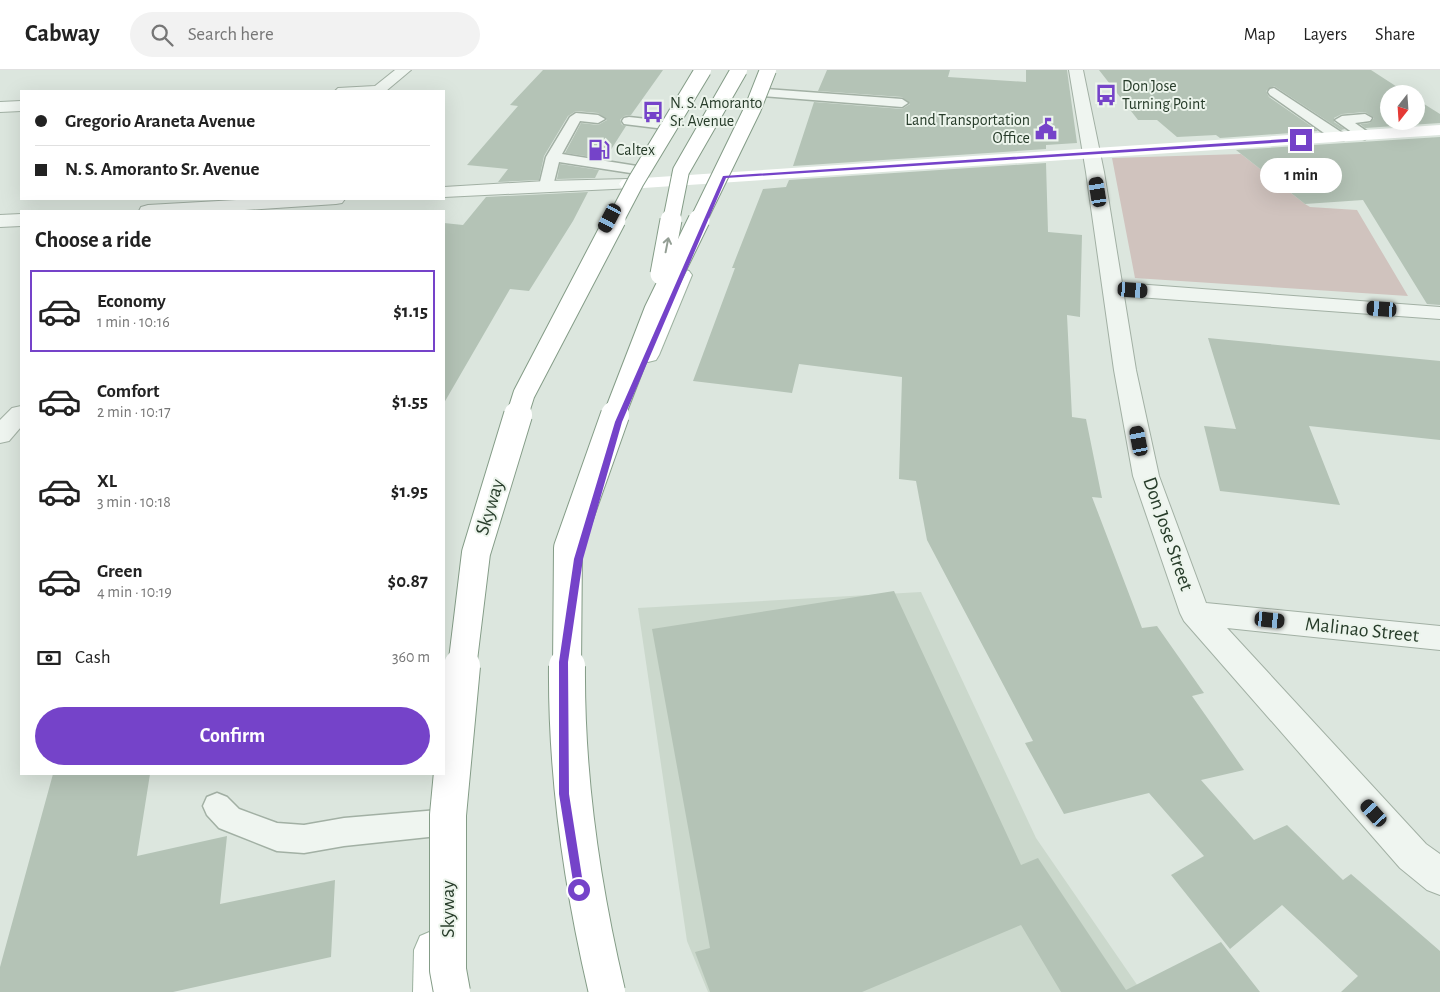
<!DOCTYPE html>
<meta charset="utf-8">
<style>
body{margin:0;font-family:"Alegreya Sans",sans-serif;background:#f2f2f2;color:#222;height:100vh;display:flex;flex-direction:column;font-size:19px;white-space:nowrap}
*{box-sizing:border-box;margin:0}
p{font-size:16px;color:#767676}
.icon{flex:none;width:28px;height:28px;fill:none;stroke:currentColor;stroke-width:2;stroke-linecap:round;stroke-linejoin:round}
.map{position:relative;flex:1;overflow:hidden}
.side{position:absolute;left:20px;top:140px;width:425px;height:565px;display:flex;flex-direction:column;background:#fff;border-radius:0px;box-shadow:0 5px 20px #0002}
.side>*{flex:none}
.hud{position:absolute;left:20px;top:20px;width:425px;height:110px;border-radius:0px;box-shadow:0 5px 20px #0002;display:grid;align-content:center;height:110px;padding:0 15px;background:#fff}
.needle{width:32px;rotate:197deg}
.buttons{position:absolute;left:1380px;top:15px;display:grid;gap:10px}
.buttons a{display:grid;place-items:center;width:45px;height:45px;border-radius:50%;background:#fff;box-shadow:0 5px 20px #0002;font-size:25px}
.end{position:absolute;width:22px;height:22px;margin:-11px;border:6px solid #7543c9;background:#fff;box-shadow:0 0 0 2px #fff}
.from{border-radius:50%}
.bubble{position:absolute;height:35px;border-radius:18px;background:#fff;box-shadow:0 5px 20px #0002;font-size:16px;font-weight:700;line-height:35px;text-align:center}
.car{position:absolute;width:15px;height:30px;margin:-15px -8px;border-radius:6px;box-shadow:0 0 4px 1px #0007;background:linear-gradient(#222 24%,#8ab4d8 0 40%,#222 0 76%,#8ab4d8 0 86%,#222 0)}
.hud b{display:flex;align-items:center;gap:18px;height:48px;font-size:19px}
.hud b+b{border-top:1px solid #e0e0e0}
.hud i{width:12px;height:12px;background:#222}
ul{padding:0;list-style:none}
li{display:flex;align-items:center;gap:15px;height:82px;margin:0 10px 8px;padding:0 5px;border:2px solid transparent;border-radius:0px}
li div{flex:1}
li b{display:block;font-size:19px}
li em{font-style:normal;font-weight:700}
li.selected{border-color:#7543c9}
li>.icon{width:45px;height:45px;stroke-width:1.5}
h2{padding:0 15px;font-size:22px;line-height:60px}
.pay{display:flex;align-items:center;gap:12px;height:55px;padding:0 15px;font-size:19px}
.pay p{margin-inline-start:auto}
.primary-button{display:flex;gap:10px;margin-top:auto;padding:10px 15px}
.primary-button a{flex:1;height:58px;border-radius:30px;background:#7543c9;color:#fff;font-size:20px;font-weight:700;line-height:58px;text-align:center}
header{display:flex;align-items:center;gap:30px;box-sizing:border-box;height:70px;padding:0 25px;background:#fff;border-bottom:1px solid #e0e0e0}
header strong{font-size:24px}
nav{display:flex;gap:28px;margin-inline-start:auto;font-size:18px}
.search{width:350px;height:45px;background:#f2f2f2;display:flex;align-items:center;gap:12px;box-sizing:border-box;padding:0 18px;border-radius:28px;color:#767676;font-size:19px}
.map>svg:first-child{display:block}
.built{fill:#cbd8cc}
.green{fill:#d0c3be}
.building{fill:#b4c3b6}
.lines{fill:none;stroke-linecap:round;stroke-linejoin:round}
.lane-casing{stroke:#a2b0a4;stroke-width:3}
.street-casing{stroke:#a2b0a4;stroke-width:2}
.primary-casing{stroke:#9cb19f;stroke-width:2}
.lane{fill:#eff5f0;fill-rule:evenodd}
.street{fill:#eff5f0;fill-rule:evenodd}
.secondary{fill:#fff;fill-rule:evenodd}
.primary{fill:#fff;fill-rule:evenodd}
.highway-bridge-far3-casing{stroke:#849c87;stroke-width:18;stroke-linecap:butt}
.highway-bridge-far2-casing{stroke:#849c87;stroke-width:23;stroke-linecap:butt}
.highway-bridge-far1-casing{stroke:#849c87;stroke-width:30;stroke-linecap:butt}
.highway-bridge-casing{stroke:#849c87;stroke-width:38;stroke-linecap:butt}
.highway-bridge-far3{stroke:#fff;stroke-width:16}
.highway-bridge-far2{stroke:#fff;stroke-width:21}
.highway-bridge-far1{stroke:#fff;stroke-width:28}
.highway-bridge{stroke:#fff;stroke-width:36}
.oneway{stroke:#939e94}
.route{fill:#7543c9}
.labels{text-anchor:middle;dominant-baseline:central;stroke-width:4;stroke-linejoin:round;paint-order:stroke}
.far-poi-label{font-size:16px;fill:#273c2a;stroke:#ecf4ec;text-anchor:start}
.street-label{font-size:20px;fill:#273c2a;stroke:#ecf4ec}
</style>
<header>
<strong>Cabway</strong>
<div class="search"><svg class="icon" aria-label="search" viewBox="0 0 24 24"><circle cx="10" cy="10" r="6"/><path d="M15 15l6 6"/></svg>Search here</div>
<nav><a>Map</a><a>Layers</a><a>Share</a></nav>
</header>
<div class="map">
<svg width="1440" height="922" viewBox="0 0 1440 922">
<rect width="100%" height="100%" fill="#dce6de"/>
<polygon class="built" points="921,522 1036,768 1142,922 708,922 687,871 638,538"/>
<polygon class="green" points="1241,84 1305,134 1310,137 1357,140 1408,226 1135,208 1112,88"/>
<g class="building">
<polygon points="543,0 663,0 631,45 624,46 620,50 622,55 626,56 605,89 565,83 581,53 598,55 607,50 598,43 576,41 568,46 544,86 539,110 498,112 508,99 467,95 518,36 510,35"/>
<polygon points="827,0 950,0 948,7 1026,12 1026,0 1067,0 1077,73 1046,75 1046,79 793,96 814,32 902,39 910,34 902,27 818,21"/>
<polygon points="1099,0 1371,0 1408,24 1389,24 1389,51 1416,51 1416,29 1440,44 1440,53 1365,58 1360,54 1370,53 1374,48 1365,42 1342,44 1334,48 1334,52 1345,59 1341,60 1274,16 1266,21 1269,27 1318,61 1220,68 1216,65 1177,67 1157,50 1138,50"/>
<polygon points="1440,67 1440,235 1427,234 1363,130 1305,134 1236,80"/>
<polygon points="1046,93 1048,162 1082,165 1080,247 1067,245 1072,347 1086,349 1102,428 1092,427 1142,558 1157,556 1204,623 1192,626 1244,700 1201,710 1254,770 1287,755 1343,810 1351,804 1440,881 1440,922 1341,922 1358,906 1282,835 1230,879 1171,805 1204,786 1149,723 1064,744 1025,673 1033,671 927,470 916,411 899,409 902,307 799,294 792,323 693,311 735,198 732,198 763,119 786,117 789,110"/>
<polygon points="560,94 599,100 595,108 557,109"/>
<polygon points="588,122 573,151 529,221 510,219 444,333 444,153 463,155 486,127"/>
<polygon points="1208,268 1440,291 1440,370 1309,356 1340,435 1220,421 1204,356 1236,359"/>
<polygon points="894,521 1021,795 1038,788 1126,920 1221,872 1260,922 1061,922 1021,855 862,922 710,922 695,882 710,878 652,559"/>
<polygon points="53,704 150,704 137,786 227,766 220,834 335,810 331,887 173,922 0,922 0,897"/>
</g>
<g class="lines">
<g class="lane-casing">
<g id="lane">
<polygon points="1274,18 1344,64 1346,67 1344,70 1334,70 1270,25 1268,22 1270,19"/>
<polygon points="766,19 902,29 908,33 902,37 762,26 760,23"/>
<polygon points="576,43 598,45 605,49 598,53 580,51 562,84 637,96 642,97 644,100 642,103 637,104 559,92 553,116 551,119 541,119 539,116 546,87 570,47"/>
<polygon points="1365,44 1372,48 1370,51 1355,53 1372,65 1365,69 1360,68 1335,50 1342,46"/>
<polygon points="629,47 665,51 672,55 665,59 624,54 622,51 624,48"/>
<polygon points="217,723 227,727 239,739 277,753 304,755 344,748 438,740 448,744 453,753 448,762 438,766 344,776 304,783 277,781 219,758 207,745 203,736 207,727"/>
</g>
</g>
<g class="street-casing">
<g id="street">
<polygon points="395,0 411,0 386,21 335,21 338,18 375,16"/>
<polygon points="1069,0 1083,0 1104,102 1122,213 1440,237 1440,249 1124,226 1136,300 1159,406 1206,533 1440,556 1440,580 1227,558 1426,774 1440,784 1440,825 1427,820 1400,798 1184,551 1180,543 1133,406 1114,300 1086,102"/>
<polygon points="21,31 21,41 0,42 0,32"/>
<polygon points="628,109 634,110 637,114 634,118 444,127 444,117 546,111"/>
<polygon points="254,129 345,129 342,133 336,134 230,141 139,141 141,137 148,135"/>
<polygon points="21,144 21,156 0,157 0,145"/>
<polygon points="21,336 21,357 9,371 0,373 0,350 12,338"/>
</g>
</g>
<g class="primary-casing">
<g id="primary">
<polygon points="682,199 689,201 692,205 659,285 656,290 648,292 640,290 637,285 672,205 675,201"/>
<polygon points="434,860 448,866 454,880 453,922 413,922 414,880 420,866"/>
</g>
</g>
<use href="#lane" class="lane"/>
<use href="#street" class="street"/>
<polygon class="secondary" points="1440,55 1440,65 628,119 622,118 619,114 622,110 628,109"/>
<use href="#primary" class="primary"/>
<g class="highway-bridge-far3-casing">
<g id="highway-bridge-far3">
<polyline points="615,151 636,111 703,0"/>
<polyline points="671,151 681,101 739,0"/>
<polyline points="698,151 753,38 768,0"/>
</g>
</g>
<g class="highway-bridge-far2-casing">
<g id="highway-bridge-far2">
<polyline points="661,204 671,150"/>
<polyline points="517,346 524,324 615,150"/>
<polyline points="614,346 655,240 699,150"/>
</g>
</g>
<g class="highway-bridge-far1-casing">
<g id="highway-bridge-far1">
<polyline points="462,598 476,483 518,345"/>
<polyline points="567,598 568,478 615,345"/>
</g>
</g>
<g class="highway-bridge-casing">
<g id="highway-bridge">
<path d="M 567,596 C 566,705 582,816 607,922"/>
<polyline points="452,922 448,900 448,745 462,596"/>
</g>
</g>
<use href="#highway-bridge-far3" class="highway-bridge-far3"/>
<use href="#highway-bridge-far2" class="highway-bridge-far2"/>
<use href="#highway-bridge-far1" class="highway-bridge-far1"/>
<use href="#highway-bridge" class="highway-bridge"/>
</g>
<defs><path id="oneway-shaft" d="M-6 0H5M1.5-3L5.5 0L1.5 3" fill="none" stroke-width="1.6" stroke-linecap="round" stroke-linejoin="round" transform="scale(1.25)"/></defs>
<use class="oneway" href="#oneway-shaft" transform="translate(667 175) rotate(-79)"/>
<polygon class="route" points="1301,68 1302,71 726,108 622,352 583,489 568,592 569,724 584,820 583,824 579,825 575,824 559,724 559,592 574,489 615,352 723,106"/>
<defs>
<g id="bus-bare" transform="scale(1.725)"><path d="M-5-6H5V4H4V6H2V4H-2V6H-4V4H-5ZM-3.5-4V0h7V-4ZM-3.5 1.2v1.5H-2V1.2ZM2 1.2v1.5H3.5V1.2Z" fill="#7543c9" stroke="#ecf4ec" stroke-width="2.5" paint-order="stroke"/></g>
<g id="civic-bare" transform="scale(1.725)"><path d="M-.6-6.5H3V-4.5H.6V-3L4-1V1h2V6H-6V1h2V-1L-.6-3ZM-1.2 2.5V6h2.4V2.5Z" fill="#7543c9" stroke="#ecf4ec" stroke-width="2.5" paint-order="stroke"/></g>
<g id="fuel-bare" transform="scale(1.725)"><path d="M-5.5-6h7V0h2V4h1.3V-2.5L3-4.5l.8-.8L6-3V5H2.5V1h-1V6h-7ZM-4.2-4.7v3.2H.2V-4.7Z" fill="#7543c9" stroke="#ecf4ec" stroke-width="2.5" paint-order="stroke"/></g>
</defs>
<g fill-rule="evenodd">
<use href="#bus-bare" x="1106" y="25"/>
<use href="#bus-bare" x="653" y="42"/>
<use href="#civic-bare" x="1046" y="59"/>
<use href="#fuel-bare" x="599" y="80"/>
</g>
<g class="labels">
<g class="far-poi-label">
<text x="1122" y="16">Don Jose<tspan x="1122" dy="18">Turning Point</tspan></text>
<text x="670" y="33">N. S. Amoranto<tspan x="670" dy="18">Sr. Avenue</tspan></text>
<text x="1030" y="50" text-anchor="end">Land Transportation<tspan x="1030" dy="18">Office</tspan></text>
<text x="616" y="80">Caltex</text>
</g>
<g class="street-label">
<text transform="translate(490 437) rotate(-73)">Skyway</text>
<text transform="translate(1168 464) rotate(71)">Don Jose Street</text>
<text transform="translate(1362 560) rotate(6)">Malinao Street</text>
<text transform="translate(448 839) rotate(-90)">Skyway</text>
</g>
</g>
</svg>
<div class="buttons">
<a><svg class="needle" viewBox="-14 -14 28 28"><path d="M0-13l5 13h-10z" fill="#e53935"/><path d="M0 13l5-13h-10z" fill="#767676"/></svg></a>
</div>
<i class="end from" style="left:579px;top:820px"></i>
<i class="end" style="left:1301px;top:70px"></i>
<div class="bubble" style="left:1260px;top:88px;width:82px">1 min</div>
<i class="car" style="left:1098px;top:122px;rotate:351deg"></i>
<i class="car" style="left:610px;top:148px;rotate:208deg"></i>
<i class="car" style="left:1133px;top:220px;rotate:94deg"></i>
<i class="car" style="left:1382px;top:239px;rotate:274deg"></i>
<i class="car" style="left:1139px;top:371px;rotate:349deg"></i>
<i class="car" style="left:1270px;top:550px;rotate:96deg"></i>
<i class="car" style="left:1374px;top:743px;rotate:318deg"></i>
<div class="hud">
<b><i class="from"></i>Gregorio Araneta Avenue</b>
<b><i></i>N. S. Amoranto Sr. Avenue</b>
</div>
<section class="side">
<h2>Choose a ride</h2>
<ul>
<li class="selected"><svg class="icon" aria-label="car" viewBox="0 0 24 24"><path d="M5 17H2v-5l4-1 3-4h7l3 4 3 1v5h-3M9 17h6M6 11h13"/><circle cx="7" cy="17" r="2"/><circle cx="17" cy="17" r="2"/></svg><div><b>Economy</b><p>1 min · 10:16</p></div><em>$1.15</em></li>
<li><svg class="icon" aria-label="car" viewBox="0 0 24 24"><path d="M5 17H2v-5l4-1 3-4h7l3 4 3 1v5h-3M9 17h6M6 11h13"/><circle cx="7" cy="17" r="2"/><circle cx="17" cy="17" r="2"/></svg><div><b>Comfort</b><p>2 min · 10:17</p></div><em>$1.55</em></li>
<li><svg class="icon" aria-label="car" viewBox="0 0 24 24"><path d="M5 17H2v-5l4-1 3-4h7l3 4 3 1v5h-3M9 17h6M6 11h13"/><circle cx="7" cy="17" r="2"/><circle cx="17" cy="17" r="2"/></svg><div><b>XL</b><p>3 min · 10:18</p></div><em>$1.95</em></li>
<li><svg class="icon" aria-label="car" viewBox="0 0 24 24"><path d="M5 17H2v-5l4-1 3-4h7l3 4 3 1v5h-3M9 17h6M6 11h13"/><circle cx="7" cy="17" r="2"/><circle cx="17" cy="17" r="2"/></svg><div><b>Green</b><p>4 min · 10:19</p></div><em>$0.87</em></li>
</ul>
<div class="pay"><svg class="icon" aria-label="cash" viewBox="0 0 24 24"><path d="M3 7h18v10H3z"/><circle cx="12" cy="12" r="2"/></svg>Cash<p>360 m</p></div>
<div class="primary-button"><a>Confirm</a></div>
</section>
</div>
